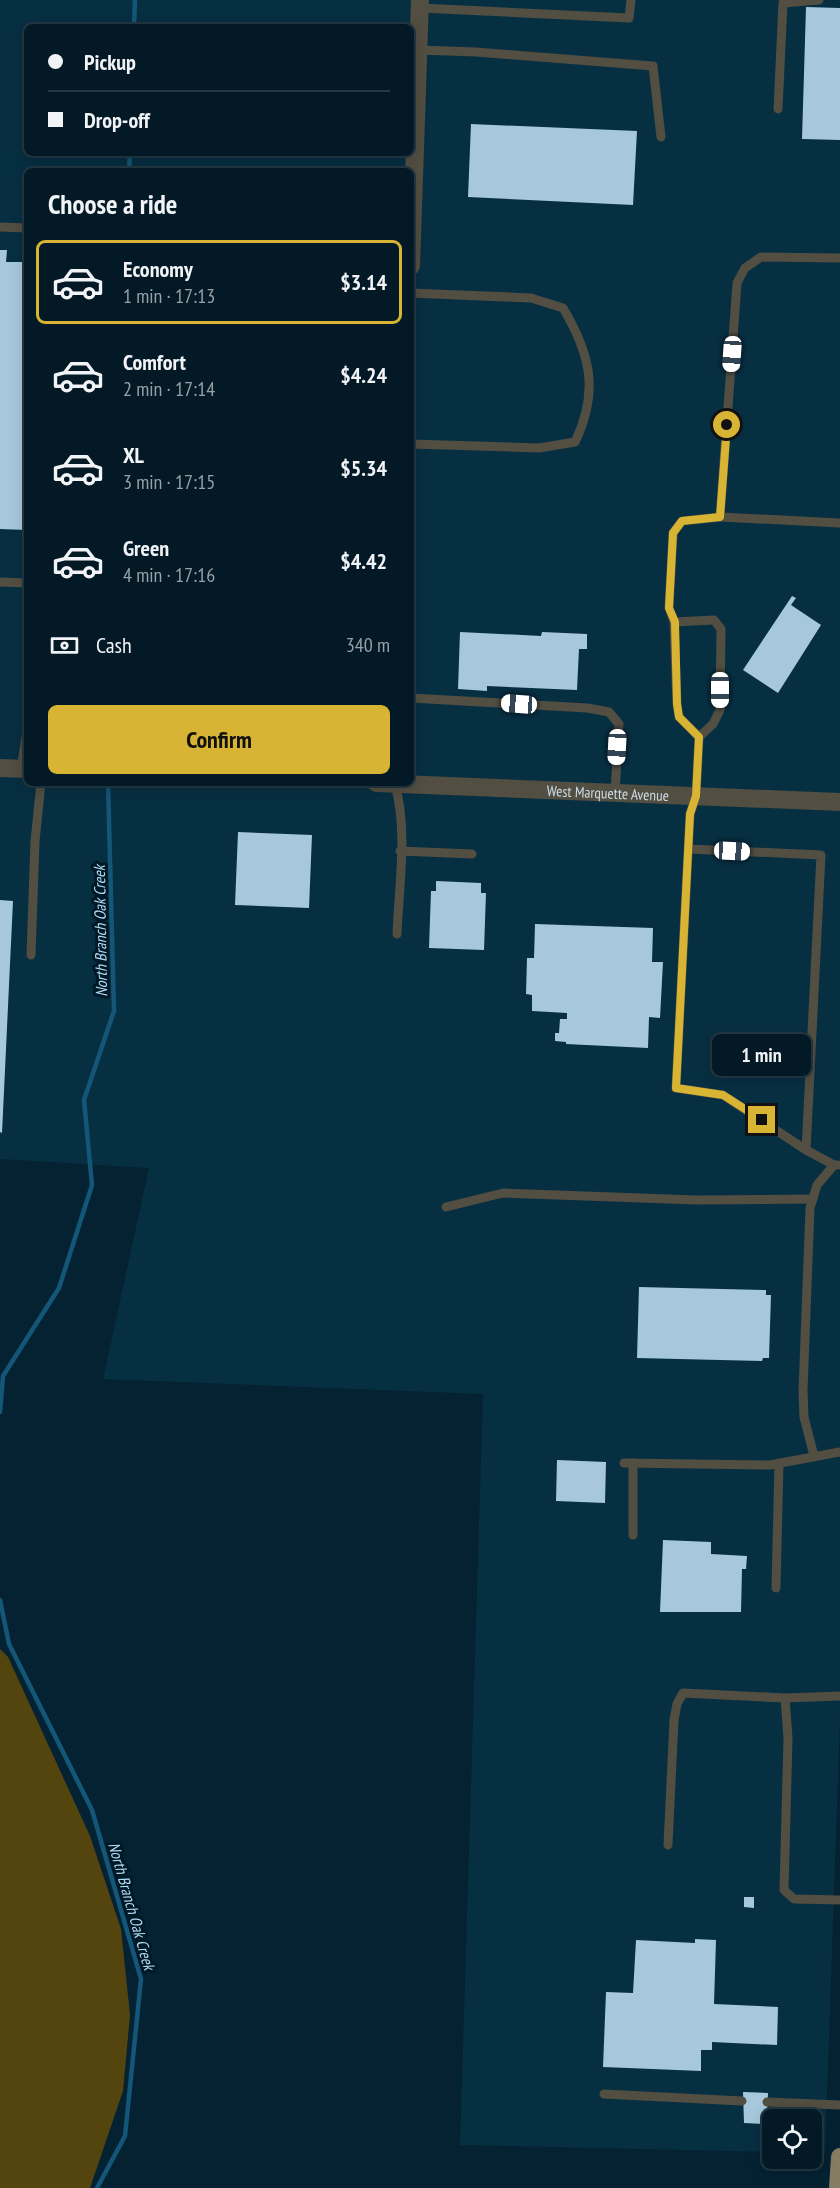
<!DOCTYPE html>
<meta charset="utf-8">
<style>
body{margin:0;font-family:"PT Sans Narrow",sans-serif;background:#112732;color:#f1f3f6;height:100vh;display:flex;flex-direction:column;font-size:22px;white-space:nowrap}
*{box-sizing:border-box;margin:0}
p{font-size:20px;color:#97a1a7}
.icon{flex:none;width:33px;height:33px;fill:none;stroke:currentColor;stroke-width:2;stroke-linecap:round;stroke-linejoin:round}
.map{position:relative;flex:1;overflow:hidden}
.panel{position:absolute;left:24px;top:168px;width:390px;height:618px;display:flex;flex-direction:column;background:#031a26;border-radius:9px;box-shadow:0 3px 15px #0003,0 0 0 2px #243843}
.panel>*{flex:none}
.guide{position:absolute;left:24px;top:24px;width:390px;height:132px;border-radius:9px;box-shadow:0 3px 15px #0003,0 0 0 2px #243843;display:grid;align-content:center;height:132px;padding:0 24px;background:#031a26}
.fabs{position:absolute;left:762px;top:2109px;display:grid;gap:12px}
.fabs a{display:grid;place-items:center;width:60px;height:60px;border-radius:9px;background:#031a26;box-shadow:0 3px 15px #0003,0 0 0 2px #243843;font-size:30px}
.end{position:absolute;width:27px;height:27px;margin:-14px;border:8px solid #d8b434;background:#111;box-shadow:0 0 0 3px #111}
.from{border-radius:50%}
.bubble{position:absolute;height:42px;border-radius:9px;background:#031a26;box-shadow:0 3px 15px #0003,0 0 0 2px #243843;font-size:20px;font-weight:700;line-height:42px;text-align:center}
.car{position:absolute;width:18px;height:36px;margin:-18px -9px;border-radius:8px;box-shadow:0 0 4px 2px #0007;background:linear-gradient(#fff 24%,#345 0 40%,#fff 0 76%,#345 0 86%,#fff 0)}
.guide b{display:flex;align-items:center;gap:21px;height:57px;font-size:22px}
.guide b+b{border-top:2px solid #243843}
.guide i{width:15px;height:15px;background:#f1f3f6}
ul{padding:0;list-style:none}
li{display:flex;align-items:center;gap:18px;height:84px;margin:0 12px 9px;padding:0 12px;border:3px solid transparent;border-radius:9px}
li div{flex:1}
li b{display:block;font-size:22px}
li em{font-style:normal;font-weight:700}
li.selected{border-color:#d8b434}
li>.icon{width:54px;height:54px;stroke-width:1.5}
h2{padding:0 24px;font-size:27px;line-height:72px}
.pay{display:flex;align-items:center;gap:15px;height:66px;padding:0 24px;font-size:22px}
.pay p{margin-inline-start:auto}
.button{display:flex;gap:12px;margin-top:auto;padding:12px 24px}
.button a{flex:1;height:69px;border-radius:9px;background:#d8b434;color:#111;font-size:24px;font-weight:700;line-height:69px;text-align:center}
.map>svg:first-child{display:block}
.built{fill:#072f42;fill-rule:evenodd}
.grass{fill:#54450e}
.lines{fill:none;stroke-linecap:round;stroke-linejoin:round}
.stream{stroke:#145677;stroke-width:4.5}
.building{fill:#a7c8dc}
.service{stroke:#524e42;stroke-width:9}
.minor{stroke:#524e42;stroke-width:18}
.tertiary{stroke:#524e42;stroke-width:18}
.primary{stroke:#857d63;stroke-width:18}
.route{stroke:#d8b434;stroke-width:8}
.labels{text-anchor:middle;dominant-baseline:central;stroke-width:6;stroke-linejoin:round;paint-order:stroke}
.street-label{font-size:15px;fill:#cbdbe6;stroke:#001927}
.water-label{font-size:16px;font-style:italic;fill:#b4dbf4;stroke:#001927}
</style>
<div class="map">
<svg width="840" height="2188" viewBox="0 0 840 2188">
<rect width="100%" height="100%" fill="#042232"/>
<path class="built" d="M 0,0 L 840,0 L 840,1719 L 825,2153 L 812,2153 L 812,2120 L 772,2120 L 772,2152 L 460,2145 L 483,1394 L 103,1379 L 149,1168 L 0,1159 ZM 27,27 L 411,27 L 411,153 L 27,153 ZM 27,171 L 411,171 L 411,783 L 27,783 Z"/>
<polygon class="grass" points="0,1649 8,1657 90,1836 121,1929 130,2015 123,2091 90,2188 0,2188"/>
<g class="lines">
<g class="stream">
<polyline points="134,27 135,0"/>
<polyline points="129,171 130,153"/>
<polyline points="0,1412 3,1376 59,1288 92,1185 84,1100 114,1011 108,783"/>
<polyline points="0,1600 9,1644 92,1810 141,1979 125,2136 97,2188"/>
</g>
</g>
<g class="building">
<polygon points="806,7 840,8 840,140 802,139"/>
<polygon points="290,22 371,25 371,27 289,27"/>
<polygon points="471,124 637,131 633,205 468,197"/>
<polygon points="0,250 7,250 6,262 27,262 27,530 0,529"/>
<polygon points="792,596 796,598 791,605 821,625 778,693 743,670"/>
<polygon points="460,632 541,636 542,632 587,634 587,649 579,649 577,690 487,686 487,691 458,689"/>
<polygon points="238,832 312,835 309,908 235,905"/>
<polygon points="436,881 481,883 481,893 486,893 484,950 429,948 431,891 436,891"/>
<polygon points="0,900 13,901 2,1133 0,1132"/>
<polygon points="535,924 653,928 652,962 663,962 660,1018 649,1017 648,1048 566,1044 566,1042 555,1041 555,1033 559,1033 560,1019 567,1019 567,1013 532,1011 532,995 526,994 527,958 534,958"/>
<polygon points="639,1287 766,1290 766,1295 771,1295 769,1358 763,1358 762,1361 637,1358"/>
<polygon points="557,1460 606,1462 605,1503 556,1501"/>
<polygon points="663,1540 711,1542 711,1554 747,1556 746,1569 742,1569 741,1612 660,1612"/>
<polygon points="744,1897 754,1897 754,1908 744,1907"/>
<polygon points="695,1939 716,1940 714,2004 778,2007 777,2045 712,2042 712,2050 701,2050 701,2071 603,2067 606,1992 633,1993 636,1940 695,1943"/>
<polygon points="743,2092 768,2093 767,2117 764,2117 763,2124 744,2123"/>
</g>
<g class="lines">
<g class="service">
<polyline points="420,8 629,18 631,0"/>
<polyline points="419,50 476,52 653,66 661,137"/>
<polyline points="778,109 783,3 819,0"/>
<polyline points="0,227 27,228"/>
<polyline points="840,258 761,257 745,268 737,283 720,517 840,523"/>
<path d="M 411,293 L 531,298 L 563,308 C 591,355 599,392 575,442 L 539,448 L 411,444"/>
<polyline points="720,517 682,521 673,533 669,608 674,622 677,704 679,717 699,737 696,796 690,814 676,1088 723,1095 806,1150 834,1165"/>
<polyline points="0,582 27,583"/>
<polyline points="674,622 714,620 721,629 720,710 713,724 699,737"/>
<polyline points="411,698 587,708 609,712 619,724 615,793"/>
<polyline points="21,769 27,731"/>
<path d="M 395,784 C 408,831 399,885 397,934"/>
<polyline points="689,849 821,855 806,1150"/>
<polyline points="400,851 472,854"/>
<polyline points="31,955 35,841 41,783"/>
<polyline points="446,1207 503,1193 696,1200 813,1199"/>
<polyline points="814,1456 804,1417 803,1391 810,1208 817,1185 834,1165 838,1165"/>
<polyline points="624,1463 770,1465 840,1452"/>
<polyline points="633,1463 633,1535"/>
<polyline points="776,1588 779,1463"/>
<polyline points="785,1698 788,1738 784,1890 794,1899 840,1900"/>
<polyline points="668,1845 674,1720 677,1704 683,1693 785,1698 840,1696"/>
<polyline points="604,2094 742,2101"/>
<polyline points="767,2102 840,2105"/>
</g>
<polyline class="minor" points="411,266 420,0"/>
<g class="tertiary">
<polyline points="0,768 27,769"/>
<path id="s1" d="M 376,783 L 840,802"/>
</g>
<polyline class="primary" points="838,2188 840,2157"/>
</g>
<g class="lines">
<polyline class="route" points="727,425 720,517 682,521 673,533 669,608 675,622 677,704 679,717 699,737 696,796 690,814 676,1088 723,1095 762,1120"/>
</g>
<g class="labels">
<g class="street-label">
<text stroke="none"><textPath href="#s1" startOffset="232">West Marquette Avenue</textPath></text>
</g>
<g class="water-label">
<text transform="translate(100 931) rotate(-91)">North Branch Oak Creek</text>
<text transform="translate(132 1906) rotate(74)">North Branch Oak Creek</text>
</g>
</g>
</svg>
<div class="fabs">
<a><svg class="icon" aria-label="locate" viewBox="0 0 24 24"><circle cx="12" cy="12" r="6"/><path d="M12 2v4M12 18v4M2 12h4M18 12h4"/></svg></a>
</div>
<i class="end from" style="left:727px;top:425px"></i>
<i class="end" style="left:762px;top:1120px"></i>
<div class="bubble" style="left:712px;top:1034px;width:99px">1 min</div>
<i class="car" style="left:732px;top:354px;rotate:184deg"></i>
<i class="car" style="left:720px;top:690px;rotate:180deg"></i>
<i class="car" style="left:519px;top:704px;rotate:274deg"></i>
<i class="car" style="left:617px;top:747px;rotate:183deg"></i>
<i class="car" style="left:732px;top:851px;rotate:93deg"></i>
<div class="guide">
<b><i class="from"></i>Pickup</b>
<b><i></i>Drop-off</b>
</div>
<section class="panel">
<h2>Choose a ride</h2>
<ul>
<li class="selected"><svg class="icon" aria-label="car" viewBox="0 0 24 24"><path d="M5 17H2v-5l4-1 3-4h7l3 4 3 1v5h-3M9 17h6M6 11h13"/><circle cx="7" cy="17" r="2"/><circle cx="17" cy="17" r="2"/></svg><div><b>Economy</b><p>1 min · 17:13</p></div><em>$3.14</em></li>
<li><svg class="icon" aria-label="car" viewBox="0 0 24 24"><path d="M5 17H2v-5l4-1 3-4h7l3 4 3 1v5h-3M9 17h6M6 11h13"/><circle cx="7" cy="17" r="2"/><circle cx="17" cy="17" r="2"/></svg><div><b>Comfort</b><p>2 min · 17:14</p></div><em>$4.24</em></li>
<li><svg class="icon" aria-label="car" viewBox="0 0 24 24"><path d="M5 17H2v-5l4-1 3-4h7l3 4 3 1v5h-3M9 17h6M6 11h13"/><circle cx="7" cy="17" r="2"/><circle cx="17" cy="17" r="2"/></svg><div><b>XL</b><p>3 min · 17:15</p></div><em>$5.34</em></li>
<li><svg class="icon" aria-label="car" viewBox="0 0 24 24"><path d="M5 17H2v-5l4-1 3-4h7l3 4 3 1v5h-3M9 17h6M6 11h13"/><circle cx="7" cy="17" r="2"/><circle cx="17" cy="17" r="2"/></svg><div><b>Green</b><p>4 min · 17:16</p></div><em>$4.42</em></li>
</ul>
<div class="pay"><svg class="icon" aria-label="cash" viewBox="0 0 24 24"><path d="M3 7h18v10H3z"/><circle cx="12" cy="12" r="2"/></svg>Cash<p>340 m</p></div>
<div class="button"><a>Confirm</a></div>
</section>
</div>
